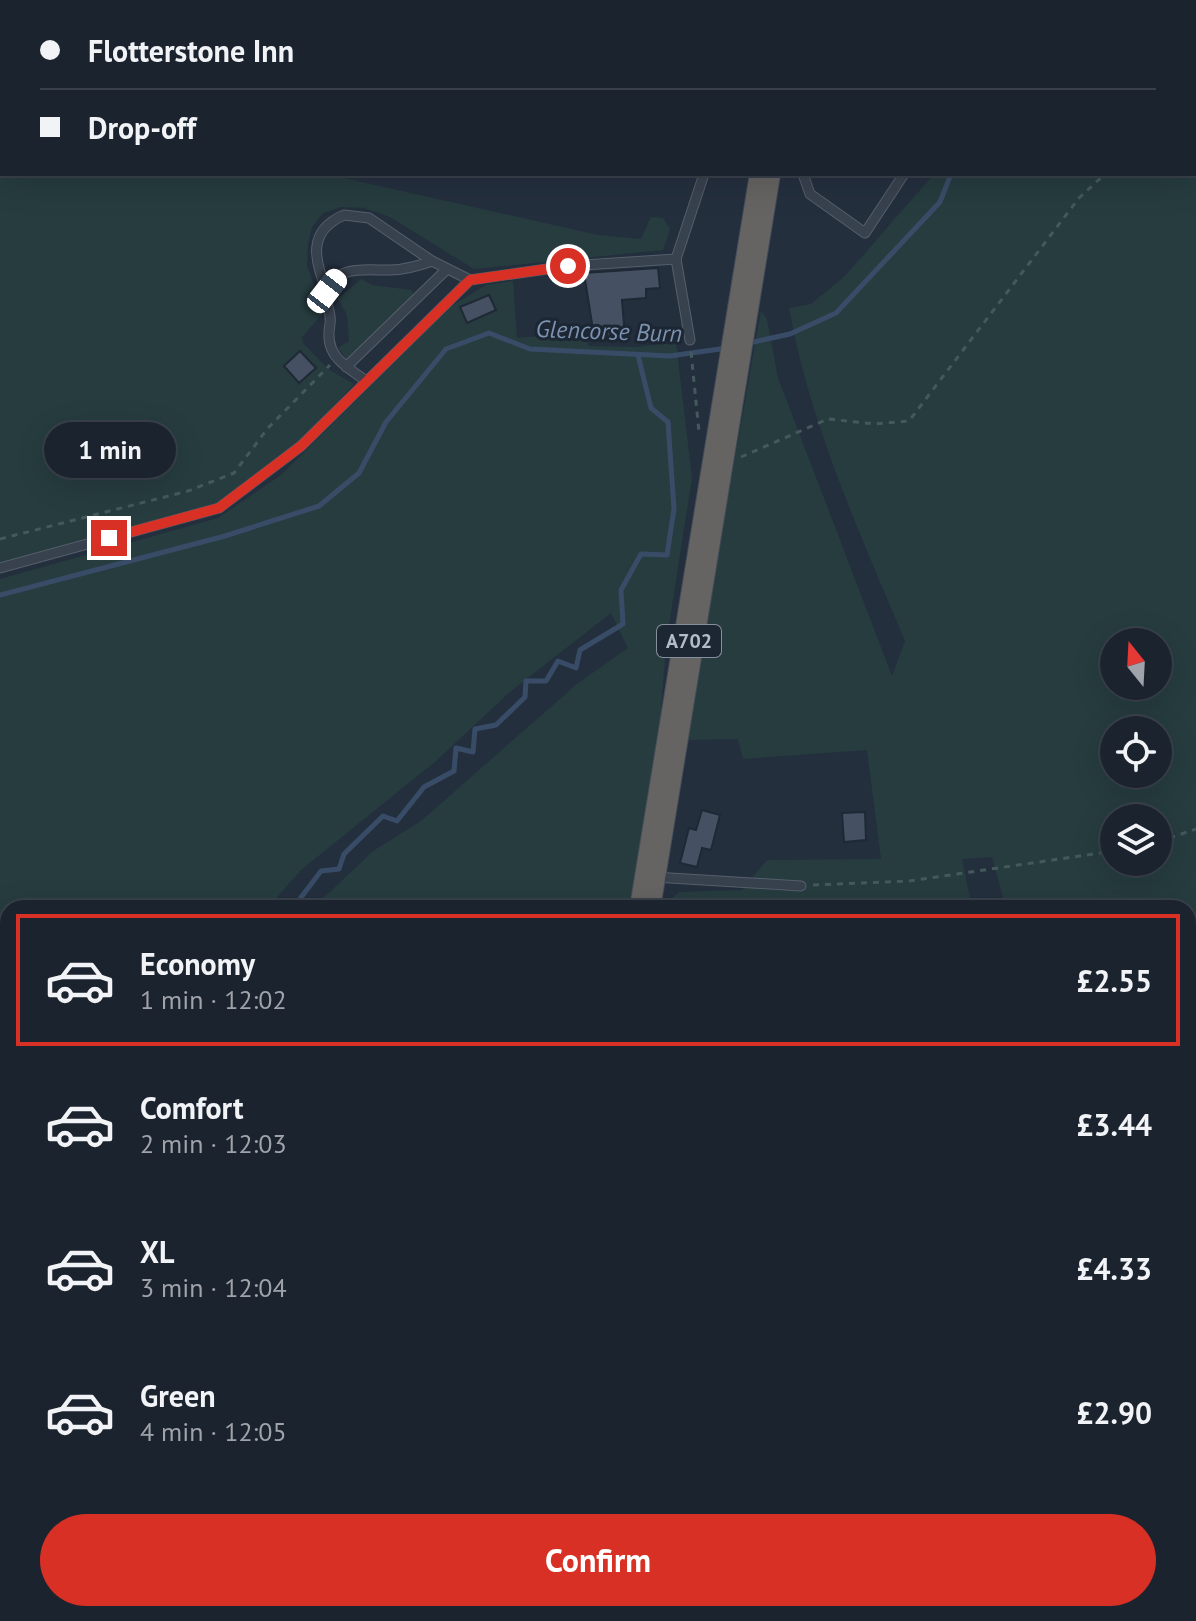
<!DOCTYPE html>
<meta charset="utf-8">
<style>
body{margin:0;font-family:"PT Sans",sans-serif;background:#282f3a;color:#f1f3f6;height:100vh;display:flex;flex-direction:column;font-size:30px;white-space:nowrap}
*{box-sizing:border-box;margin:0}
p{font-size:26px;color:#a0a4aa}
.icon{flex:none;width:44px;height:44px;fill:none;stroke:currentColor;stroke-width:2;stroke-linecap:round;stroke-linejoin:round}
.map{position:relative;flex:1;overflow:hidden}
.sheet{position:absolute;left:0px;top:900px;width:1196px;height:722px;display:flex;flex-direction:column;background:#1b232e;border-radius:24px 24px 0 0;box-shadow:0 8px 32px #0002,0 0 0 2px #39404a}
.sheet>*{flex:none}
.top-card{position:absolute;left:0px;top:0px;width:1196px;height:176px;box-shadow:0 8px 32px #0002,0 0 0 2px #39404a;display:grid;align-content:center;height:176px;padding:0 40px;background:#1b232e}
.needle{width:52px;rotate:342deg}
.controls{position:absolute;left:1100px;top:628px;display:grid;gap:16px}
.controls a{display:grid;place-items:center;width:72px;height:72px;border-radius:50%;background:#1b232e;box-shadow:0 8px 32px #0002,0 0 0 2px #39404a;font-size:40px}
.end{position:absolute;width:36px;height:36px;margin:-18px;border:10px solid #d93025;background:#fff;box-shadow:0 0 0 4px #fff}
.from{border-radius:50%}
.bubble{position:absolute;height:56px;border-radius:28px;background:#1b232e;box-shadow:0 8px 32px #0002,0 0 0 2px #39404a;font-size:26px;font-weight:700;line-height:56px;text-align:center}
.car{position:absolute;width:24px;height:48px;margin:-24px -12px;border-radius:10px;box-shadow:0 0 6px 2px #0007;background:linear-gradient(#fff 24%,#345 0 40%,#fff 0 76%,#345 0 86%,#fff 0)}
.top-card b{display:flex;align-items:center;gap:28px;height:76px;font-size:30px}
.top-card b+b{border-top:2px solid #39404a}
.top-card i{width:20px;height:20px;background:#f1f3f6}
ul{padding:14px 0 0;list-style:none}
li{display:flex;align-items:center;gap:24px;height:132px;margin:0 16px 12px;padding:0 24px;border:4px solid transparent;border-radius:0px}
li div{flex:1}
li b{display:block;font-size:30px}
li em{font-style:normal;font-weight:700}
li.selected{border-color:#d93025}
li>.icon{width:72px;height:72px;stroke-width:1.5}
.action{display:flex;gap:16px;margin-top:auto;padding:16px 40px}
.action a{flex:1;height:92px;border-radius:48px;background:#d93025;color:#fff;font-size:32px;font-weight:700;line-height:92px;text-align:center}
.map>svg:first-child{display:block}
.green{fill:#263c3f;fill-rule:evenodd}
.lines{fill:none;stroke-linecap:round;stroke-linejoin:round}
.stream{stroke:#394c67;stroke-width:5}
.building{fill:#455162;stroke:#1f2835;stroke-width:2}
.service-casing{stroke:#565f6c;stroke-width:11}
.trunk-casing{stroke:#434c59;stroke-width:32}
.path{stroke:#44595c;stroke-width:3;stroke-dasharray:6 6;stroke-linecap:butt}
.service{stroke:#38414e;stroke-width:9}
.trunk{stroke:#656462;stroke-width:30}
.route{stroke:#d93025;stroke-width:10}
.labels{text-anchor:middle;dominant-baseline:central;stroke-width:6;stroke-linejoin:round;paint-order:stroke}
.shield{fill:#1d2633;stroke:#878f9c;stroke-width:2}
.shield-label{font-size:20px;font-weight:bold;fill:#b4bcc9}
.water-label{font-size:24px;font-style:italic;fill:#7c92b1;stroke:#1d2633}
</style>
<div class="map">
<svg width="1196" height="1621" viewBox="0 0 1196 1621">
<rect width="100%" height="100%" fill="#242f3e"/>
<g class="green">
<polygon points="0,0 288,0 2,2 2,111"/>
<path d="M 905,0 L 1196,0 L 1196,977 L 1188,988 L 1188,908 L 1006,908 L 992,857 L 962,859 L 972,908 L 661,908 L 679,892 L 742,890 L 767,860 L 881,859 L 867,750 L 743,759 L 738,739 L 685,740 L 761,311 L 767,319 L 778,378 L 892,676 L 905,641 C 859,531 810,425 789,308 L 811,304 L 845,276 L 934,174 L 1194,174 L 1194,2 ZM 1114,642 L 1158,642 L 1158,686 L 1114,686 ZM 1114,730 L 1158,730 L 1158,774 L 1114,774 ZM 1114,818 L 1158,818 L 1158,862 L 1114,862 Z"/>
<polygon points="0,118 2,174 282,174 303,178 307,174 326,174 598,235 641,239 651,217 663,218 670,229 663,250 474,269 390,217 364,208 341,207 322,214 312,227 308,244 307,266 324,312 302,337 303,343 328,369 354,384 300,442 217,503 0,564"/>
<polygon points="361,279 372,285 412,290 414,297 347,360 338,348 349,341 347,315 338,299"/>
<polygon points="513,281 517,338 583,332 589,346 638,347 676,342 692,478 666,644 660,724 631,908 313,908 373,851 421,821 578,683 628,648 611,613 510,692 436,761 301,870 268,908 8,908 8,1227 0,1219 0,579 218,518 281,475 450,307 486,285"/>
<polygon points="0,1251 8,1258 8,1614 246,1615 231,1621 0,1621"/>
<polygon points="319,1614 549,1614 544,1621 314,1621"/>
<polygon points="570,1614 628,1614 623,1621 565,1621"/>
<polygon points="630,1614 1047,1614 1058,1621 625,1621"/>
</g>
<g class="lines">
<g class="stream">
<polyline points="57,2 59,0"/>
<polyline points="1058,2 1060,0"/>
<polyline points="0,23 2,33"/>
<polyline points="0,76 2,74"/>
<polyline points="0,113 2,113"/>
<polyline points="749,343 790,334 836,313 940,202 951,174"/>
<polyline points="0,595 225,536 319,506 359,473 386,422 446,349 489,333 530,349 670,356 727,348"/>
<polyline points="293,908 321,871 339,869 344,854 383,816 397,821 424,787 454,771 456,748 473,752 475,729 496,725 525,697 526,681 546,681 558,661 576,668 580,650 623,624 621,590 641,554 667,555 674,509 668,422 651,408 638,355"/>
</g>
</g>
<g class="building">
<polygon points="658,268 660,288 646,289 646,298 622,300 625,337 594,336 584,273"/>
<polygon points="489,295 496,310 467,323 460,307"/>
<polygon points="300,351 316,368 299,383 284,366"/>
<polygon points="702,810 720,815 711,850 702,848 697,867 680,863 689,828 696,830"/>
<polygon points="865,812 866,840 844,842 842,813"/>
</g>
<g class="lines">
<g class="service-casing">
<g id="service">
<polyline points="989,2 990,0"/>
<polyline points="803,174 810,194 865,233 904,174"/>
<path d="M 327,291 C 314,260 307,231 344,215 L 369,218 L 432,261"/>
<polyline points="690,340 676,259 704,174"/>
<polyline points="346,367 446,270"/>
<path d="M 365,380 C 342,364 324,354 330,324 C 332,312 325,305 327,294 C 334,263 369,271 390,270 C 405,270 418,266 432,261 L 470,280"/>
<polyline points="0,568 219,508 301,446 470,280 568,266 676,259"/>
<polyline points="654,877 801,886"/>
<polyline points="563,1621 568,1614"/>
</g>
</g>
<g class="trunk-casing">
<g id="trunk">
<polyline points="800,2 801,0"/>
<polyline points="645,908 765,174"/>
<polyline points="293,1621 299,1614"/>
</g>
</g>
<g class="path">
<polyline points="933,2 936,0"/>
<polyline points="1194,88 1196,86"/>
<polyline points="691,352 699,432"/>
<polyline points="741,457 828,419 875,424 909,421 1079,198 1105,174"/>
<polyline points="0,539 188,491 234,473 268,428 330,365"/>
<polyline points="1158,842 1196,829"/>
<polyline points="813,885 909,881 1114,851"/>
<polyline points="1188,1089 1193,1098 1188,1121"/>
<polyline points="0,1230 8,1238"/>
<polyline points="1188,1584 1193,1588"/>
<polyline points="248,1621 253,1614"/>
</g>
<use href="#service" class="service"/>
<use href="#trunk" class="trunk"/>
</g>
<g class="lines">
<polyline class="route" points="109,538 219,508 301,446 470,280 568,266"/>
</g>
<g class="labels">
<rect class="shield" x="657" y="625" width="64" height="32" rx="6"/>
<g class="shield-label">
<text x="689" y="641">A702</text>
</g>
<g class="water-label">
<text transform="translate(609 331) rotate(2)">Glencorse Burn</text>
</g>
</g>
</svg>
<div class="controls">
<a><svg class="needle" viewBox="-14 -14 28 28"><path d="M0-13l5 13h-10z" fill="#e53935"/><path d="M0 13l5-13h-10z" fill="#a0a4aa"/></svg></a>
<a><svg class="icon" aria-label="locate" viewBox="0 0 24 24"><circle cx="12" cy="12" r="6"/><path d="M12 2v4M12 18v4M2 12h4M18 12h4"/></svg></a>
<a><svg class="icon" aria-label="layers" viewBox="0 0 24 24"><path d="M12 4l9 5-9 5-9-5zM3 14l9 5 9-5"/></svg></a>
</div>
<i class="end from" style="left:568px;top:266px"></i>
<i class="end" style="left:109px;top:538px"></i>
<div class="bubble" style="left:44px;top:422px;width:132px">1 min</div>
<i class="car" style="left:327px;top:291px;rotate:38deg"></i>
<div class="top-card">
<b><i class="from"></i>Flotterstone Inn</b>
<b><i></i>Drop-off</b>
</div>
<section class="sheet">
<ul>
<li class="selected"><svg class="icon" aria-label="car" viewBox="0 0 24 24"><path d="M5 17H2v-5l4-1 3-4h7l3 4 3 1v5h-3M9 17h6M6 11h13"/><circle cx="7" cy="17" r="2"/><circle cx="17" cy="17" r="2"/></svg><div><b>Economy</b><p>1 min · 12:02</p></div><em>£2.55</em></li>
<li><svg class="icon" aria-label="car" viewBox="0 0 24 24"><path d="M5 17H2v-5l4-1 3-4h7l3 4 3 1v5h-3M9 17h6M6 11h13"/><circle cx="7" cy="17" r="2"/><circle cx="17" cy="17" r="2"/></svg><div><b>Comfort</b><p>2 min · 12:03</p></div><em>£3.44</em></li>
<li><svg class="icon" aria-label="car" viewBox="0 0 24 24"><path d="M5 17H2v-5l4-1 3-4h7l3 4 3 1v5h-3M9 17h6M6 11h13"/><circle cx="7" cy="17" r="2"/><circle cx="17" cy="17" r="2"/></svg><div><b>XL</b><p>3 min · 12:04</p></div><em>£4.33</em></li>
<li><svg class="icon" aria-label="car" viewBox="0 0 24 24"><path d="M5 17H2v-5l4-1 3-4h7l3 4 3 1v5h-3M9 17h6M6 11h13"/><circle cx="7" cy="17" r="2"/><circle cx="17" cy="17" r="2"/></svg><div><b>Green</b><p>4 min · 12:05</p></div><em>£2.90</em></li>
</ul>
<div class="action"><a>Confirm</a></div>
</section>
</div>
